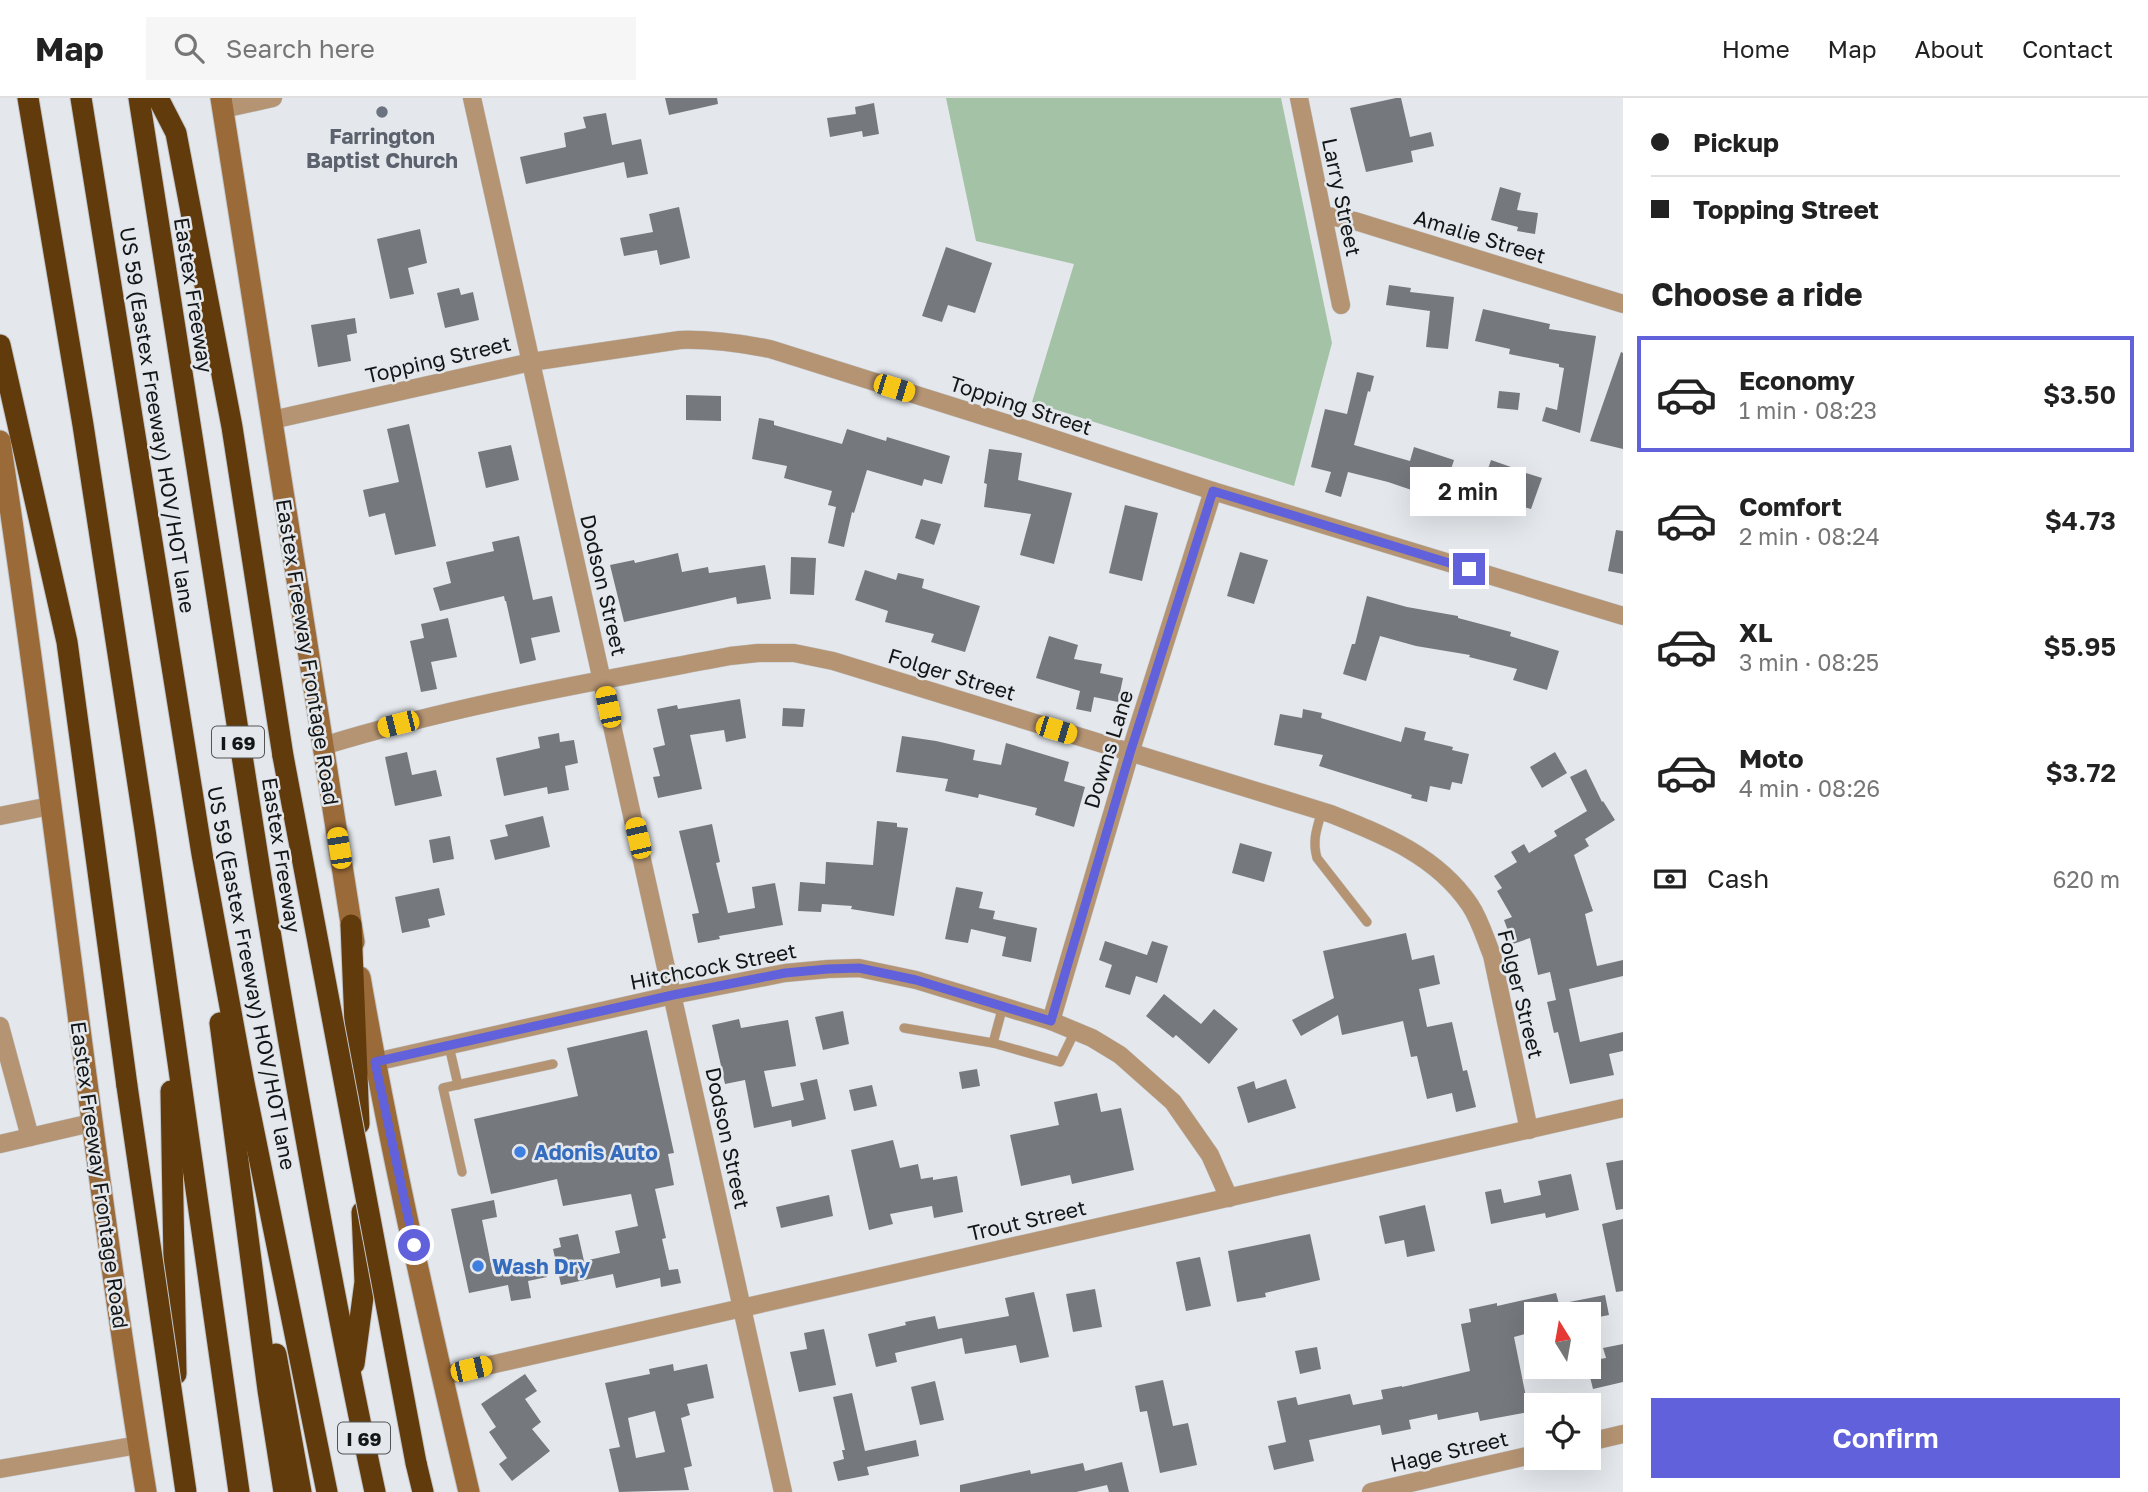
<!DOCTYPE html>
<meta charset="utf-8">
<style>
body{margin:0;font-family:"Golos Text",sans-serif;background:#f6f6f6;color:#222;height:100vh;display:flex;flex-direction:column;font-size:26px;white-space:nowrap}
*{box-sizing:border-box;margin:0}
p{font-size:23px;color:#767676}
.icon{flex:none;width:38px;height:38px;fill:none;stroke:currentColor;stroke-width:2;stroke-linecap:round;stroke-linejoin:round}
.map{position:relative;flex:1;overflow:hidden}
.sheet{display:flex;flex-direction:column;background:#fff;width:525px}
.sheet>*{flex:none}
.hud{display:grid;align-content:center;height:154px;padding:0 28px;background:#fff}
.needle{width:46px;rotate:349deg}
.buttons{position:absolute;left:1524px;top:1204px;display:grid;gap:14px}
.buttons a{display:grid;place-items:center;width:77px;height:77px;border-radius:0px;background:#fff;box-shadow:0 7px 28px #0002;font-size:35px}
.end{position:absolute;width:32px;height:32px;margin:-16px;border:9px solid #6162db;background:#fff;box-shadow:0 0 0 4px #fff}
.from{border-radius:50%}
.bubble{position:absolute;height:49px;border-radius:0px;background:#fff;box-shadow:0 7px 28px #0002;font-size:23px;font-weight:600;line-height:49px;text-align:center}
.car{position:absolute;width:21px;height:42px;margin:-21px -10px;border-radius:9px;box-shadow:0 0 5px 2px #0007;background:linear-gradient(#f5c518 24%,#345 0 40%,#f5c518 0 76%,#345 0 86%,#f5c518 0)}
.hud b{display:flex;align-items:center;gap:24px;height:66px;font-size:26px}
.hud b+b{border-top:2px solid #e0e0e0}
.hud i{width:18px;height:18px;background:#222}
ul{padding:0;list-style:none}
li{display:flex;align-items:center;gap:21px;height:116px;margin:0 14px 10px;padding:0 14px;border:4px solid transparent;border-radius:0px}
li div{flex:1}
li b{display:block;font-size:26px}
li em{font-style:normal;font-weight:600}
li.current{border-color:#6162db}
li>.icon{width:63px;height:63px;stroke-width:1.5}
h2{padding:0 28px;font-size:32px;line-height:84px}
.pay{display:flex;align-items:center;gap:18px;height:77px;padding:0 28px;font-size:26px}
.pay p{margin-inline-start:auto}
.primary-button{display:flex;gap:14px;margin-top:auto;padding:14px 28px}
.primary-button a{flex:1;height:80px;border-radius:0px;background:#6162db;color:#fff;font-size:28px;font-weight:600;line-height:80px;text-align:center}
header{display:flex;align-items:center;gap:42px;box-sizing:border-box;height:98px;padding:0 35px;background:#fff;border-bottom:2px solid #e0e0e0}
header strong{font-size:33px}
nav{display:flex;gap:38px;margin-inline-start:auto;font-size:24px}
.search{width:490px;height:63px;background:#f6f6f6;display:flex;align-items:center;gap:18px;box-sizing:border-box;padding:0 24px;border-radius:0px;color:#767676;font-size:26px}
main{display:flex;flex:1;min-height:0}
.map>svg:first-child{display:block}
.green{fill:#a3c2a6}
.building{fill:#75787c;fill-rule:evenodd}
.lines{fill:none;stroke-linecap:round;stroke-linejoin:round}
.lane-casing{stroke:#c3c6ca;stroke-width:10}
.street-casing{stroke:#c3c6ca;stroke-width:19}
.secondary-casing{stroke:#c3c6ca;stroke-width:23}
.highway-casing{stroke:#c3c6ca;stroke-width:23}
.lane{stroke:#b59473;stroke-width:9}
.street{stroke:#b59473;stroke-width:18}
.secondary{stroke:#9a6a38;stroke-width:21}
.highway{stroke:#623b0c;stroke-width:21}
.highway-bridge-casing{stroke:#c3c6ca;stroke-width:23;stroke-linecap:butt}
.highway-bridge{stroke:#623b0c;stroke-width:21}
.route{stroke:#6162db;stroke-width:9}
.worship-dot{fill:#6b7280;stroke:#e4e8ec;stroke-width:2.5}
.shop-dot{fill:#3f7fe0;stroke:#e4e8ec;stroke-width:2.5}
.labels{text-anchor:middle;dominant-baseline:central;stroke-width:5;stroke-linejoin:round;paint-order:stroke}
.shield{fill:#e4e8ec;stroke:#525456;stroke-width:2}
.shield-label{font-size:19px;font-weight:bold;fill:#131516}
.worship-label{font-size:21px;font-weight:bold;fill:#5b616d;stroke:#e4e8ec}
.street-label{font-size:21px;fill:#131516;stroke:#e4e8ec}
.shop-label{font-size:21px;font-weight:bold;fill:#366cbe;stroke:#e4e8ec;text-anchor:start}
</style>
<header>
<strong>Map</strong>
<div class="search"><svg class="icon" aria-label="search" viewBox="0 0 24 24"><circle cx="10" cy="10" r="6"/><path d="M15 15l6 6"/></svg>Search here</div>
<nav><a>Home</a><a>Map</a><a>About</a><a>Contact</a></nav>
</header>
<main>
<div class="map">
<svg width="1623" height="1394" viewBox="0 0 1623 1394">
<rect width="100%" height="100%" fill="#e4e8ec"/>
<polygon class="green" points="946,0 1281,0 1332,245 1294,388 1032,304 1074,166 976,143"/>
<g class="building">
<polygon points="665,0 717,0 718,6 669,17"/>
<polygon points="1396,0 1401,0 1410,39 1431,34 1434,48 1411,53 1413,64 1366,74 1350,10"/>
<polygon points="874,5 879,36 863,39 862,33 830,39 827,20 856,16 855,9"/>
<polygon points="606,15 612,47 641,41 648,76 627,80 624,64 526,86 520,59 566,49 564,35 586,30 583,19"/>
<polygon points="1500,89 1521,95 1517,112 1538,115 1535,136 1517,133 1518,129 1491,122"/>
<polygon points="679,109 690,160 660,167 657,152 624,158 620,140 653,134 649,116"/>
<polygon points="420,131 427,165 408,170 414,196 390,201 377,141"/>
<polygon points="946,149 992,165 975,215 948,207 942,224 922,218"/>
<polygon points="1389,187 1411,190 1410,194 1454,199 1448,251 1426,249 1430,213 1386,207"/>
<polygon points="459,190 461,197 473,194 479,222 445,230 437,195"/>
<polygon points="1483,211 1550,226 1549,231 1596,238 1580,335 1542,323 1546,309 1557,312 1564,270 1559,269 1559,266 1509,256 1510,251 1475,243"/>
<polygon points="355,220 357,235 347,237 351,263 318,269 311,227"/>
<polygon points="1621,254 1623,255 1623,351 1590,343"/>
<polygon points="1357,274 1374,278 1370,294 1368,293 1354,347 1410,363 1414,349 1454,362 1441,402 1388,384 1348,374 1341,399 1325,394 1331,374 1311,369 1325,311 1347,316"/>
<polygon points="1499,293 1520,295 1518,312 1497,310"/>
<polygon points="686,297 721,298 721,323 686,322"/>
<polygon points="759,320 774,323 774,327 842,346 847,331 886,343 887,339 950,358 942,386 924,381 922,388 867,372 854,415 852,414 844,449 828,445 836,409 828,407 832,393 784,380 787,368 752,361"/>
<polygon points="409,326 436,448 395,457 385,415 369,419 363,392 399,384 387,331"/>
<polygon points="511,347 519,382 486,390 478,354"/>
<polygon points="989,351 1022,355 1018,382 1072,395 1054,466 1020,457 1031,416 984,409 987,386 984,385"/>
<polygon points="1491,362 1511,369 1506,403 1480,395"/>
<polygon points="1526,375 1542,380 1531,411 1517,407"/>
<polygon points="1125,407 1158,415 1142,483 1109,475"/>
<polygon points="921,421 941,426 934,447 915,440"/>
<polygon points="1616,432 1623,433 1623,476 1608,473"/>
<polygon points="519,438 533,502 552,498 560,534 531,540 536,562 520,566 506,503 505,503 504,498 440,513 433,490 451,485 446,464 494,453 492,444"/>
<polygon points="1240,454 1268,462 1254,506 1227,498"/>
<polygon points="678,455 682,474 708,469 709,475 765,467 771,501 737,506 736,499 624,524 610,467 634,462 635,465"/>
<polygon points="791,459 816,460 814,497 790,496"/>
<polygon points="865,472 896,482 898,475 924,481 922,490 980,508 965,554 931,544 934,536 885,524 888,513 855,502"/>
<polygon points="1367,498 1407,509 1458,518 1458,520 1511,534 1510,538 1559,553 1547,592 1513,582 1517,571 1469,559 1470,557 1416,548 1380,538 1366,583 1343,576 1352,546 1355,546"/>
<polygon points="448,520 457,559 431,564 437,591 421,594 410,543 424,540 421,526"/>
<polygon points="1049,538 1078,547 1074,561 1102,566 1100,575 1123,580 1118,604 1094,599 1091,614 1076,611 1080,593 1036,580"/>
<polygon points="740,601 746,640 726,644 724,632 690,637 702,691 658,700 653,679 660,678 653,650 665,647 657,611 677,607 678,611"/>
<polygon points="783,610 805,611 803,629 782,628"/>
<polygon points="1303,611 1322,615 1321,620 1401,644 1405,629 1426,634 1424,642 1453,649 1452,652 1469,656 1462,686 1452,684 1450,692 1430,688 1427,704 1411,700 1412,697 1319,668 1323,657 1274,647 1280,616 1302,620"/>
<polygon points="559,635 560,644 574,642 578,665 565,668 569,692 548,696 547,689 504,698 496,660 540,650 538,639"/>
<polygon points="902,638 936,643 975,652 973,662 1001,667 1006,645 1069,664 1064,683 1085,689 1074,729 1035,717 1037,710 979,696 978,700 945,693 948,681 896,674"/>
<polygon points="407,654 412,677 436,672 442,698 395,708 385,659"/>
<polygon points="1555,654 1567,675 1542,690 1530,669"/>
<polygon points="1586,671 1602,704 1603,703 1615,722 1585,741 1589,748 1574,757 1593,813 1585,816 1597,868 1623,862 1623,878 1569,891 1580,944 1623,934 1623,953 1609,956 1614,977 1570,986 1558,934 1554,935 1547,904 1556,902 1550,874 1538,877 1530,840 1513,846 1504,822 1512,819 1497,793 1502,790 1494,778 1517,764 1511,754 1524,746 1529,755 1557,738 1554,733 1587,713 1570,679"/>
<polygon points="543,718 550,749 495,762 490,742 508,738 505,727"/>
<polygon points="877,723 897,725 897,729 908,730 894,818 851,811 852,808 822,806 821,814 798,813 800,784 825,786 826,764 873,767"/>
<polygon points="712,726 720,764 716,765 728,815 755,810 752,789 775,785 783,827 719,838 720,841 698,845 692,816 699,815 679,733"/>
<polygon points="450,738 454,761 433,765 429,742"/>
<polygon points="1240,745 1272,754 1264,784 1232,775"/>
<polygon points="956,789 983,794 979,810 995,813 993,821 1037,830 1031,864 1002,858 1006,839 971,831 968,845 945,841"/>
<polygon points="439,790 445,817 428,821 430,829 402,835 395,799"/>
<polygon points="1406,835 1412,862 1434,857 1440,886 1419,891 1427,929 1452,924 1463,973 1467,972 1476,1009 1456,1014 1452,995 1427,1001 1417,958 1411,959 1403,923 1342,937 1338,917 1301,938 1292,922 1334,900 1323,853"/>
<polygon points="1105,843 1147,857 1152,843 1168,848 1157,885 1136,878 1130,897 1105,889 1112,867 1099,862"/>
<polygon points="1164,896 1201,926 1214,911 1238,931 1209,966 1176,937 1173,940 1146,918"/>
<polygon points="843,913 849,946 823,952 815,919"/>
<polygon points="739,921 741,930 788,922 796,968 764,973 772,1009 804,1002 800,985 817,981 826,1021 792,1029 791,1022 754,1030 745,982 725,986 712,927"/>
<polygon points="647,932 674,1055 668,1056 674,1087 655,1091 666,1140 662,1141 669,1172 678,1171 681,1185 661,1189 660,1180 616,1190 613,1176 561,1187 553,1151 561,1149 559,1140 578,1136 584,1163 620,1155 615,1133 638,1128 631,1096 563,1108 557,1081 491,1096 474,1021 578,998 567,950"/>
<polygon points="977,971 980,988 962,991 959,974"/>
<polygon points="1286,981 1296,1010 1248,1025 1237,989 1254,983 1256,991"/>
<polygon points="872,987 877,1008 854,1013 849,992"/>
<polygon points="1097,995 1101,1014 1121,1010 1134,1072 1072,1086 1070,1077 1021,1088 1010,1037 1059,1027 1054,1004"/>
<polygon points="893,1042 900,1070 918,1066 921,1081 933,1079 933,1082 957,1078 963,1114 934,1120 932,1108 890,1116 893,1126 869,1132 851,1052"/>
<polygon points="1623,1062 1623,1111 1616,1112 1606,1065"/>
<polygon points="1571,1076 1579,1112 1546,1120 1545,1115 1491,1126 1485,1094 1501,1091 1504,1105 1541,1097 1538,1083"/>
<polygon points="829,1097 833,1118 781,1130 776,1109"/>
<polygon points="494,1102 497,1119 482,1122 493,1176 545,1167 547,1179 528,1183 531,1200 511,1203 508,1187 469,1195 451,1111"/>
<polygon points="1425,1107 1435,1153 1407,1159 1404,1142 1385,1146 1379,1118"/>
<polygon points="1623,1121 1623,1193 1616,1194 1602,1126"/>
<polygon points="1310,1136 1320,1182 1265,1195 1266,1199 1237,1204 1228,1153"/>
<polygon points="1200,1159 1211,1208 1186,1213 1176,1164"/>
<polygon points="1095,1191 1102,1229 1073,1234 1066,1196"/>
<polygon points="1034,1194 1049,1259 1020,1265 1016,1247 965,1256 962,1240 895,1255 897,1264 876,1269 868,1236 906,1227 905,1224 935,1218 938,1231 1009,1218 1005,1200"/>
<polygon points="1556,1195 1559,1206 1605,1197 1609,1217 1589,1221 1589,1216 1536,1216 1536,1233 1514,1239 1529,1314 1480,1323 1478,1314 1438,1322 1437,1316 1409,1322 1411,1331 1382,1337 1380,1327 1309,1342 1314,1363 1274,1372 1268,1348 1286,1344 1277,1303 1296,1299 1298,1307 1350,1296 1353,1307 1383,1301 1381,1292 1402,1288 1402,1289 1470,1273 1461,1226 1471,1224 1469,1211 1497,1205 1497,1208"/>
<polygon points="824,1231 836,1287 799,1294 790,1254 807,1251 804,1235"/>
<polygon points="1623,1246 1623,1284 1593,1291 1589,1275 1589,1263 1606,1260 1603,1250"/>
<polygon points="1317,1249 1321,1271 1300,1276 1295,1253"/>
<path d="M 673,1266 L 674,1273 L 707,1266 L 714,1300 L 687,1306 L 690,1317 L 681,1320 L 692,1368 L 684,1370 L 689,1392 L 619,1394 L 609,1351 L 620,1349 L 605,1285 L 650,1276 L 649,1271 ZM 655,1313 L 665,1354 L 636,1360 L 628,1320 Z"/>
<polygon points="525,1276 537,1293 525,1301 541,1324 532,1331 550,1353 512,1383 499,1366 507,1360 489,1334 496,1329 481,1306"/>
<polygon points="1163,1282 1173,1328 1188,1325 1197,1367 1160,1375 1147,1313 1140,1314 1135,1288"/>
<polygon points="935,1283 944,1322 920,1327 911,1289"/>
<polygon points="852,1295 865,1353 916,1342 919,1358 867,1369 869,1377 838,1383 833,1364 844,1361 842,1352 845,1352 833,1299"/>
<polygon points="1122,1364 1129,1394 1109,1394 1107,1387 1076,1394 960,1394 960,1387 1030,1372 1031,1376 1083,1365 1085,1373"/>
</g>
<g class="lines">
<g class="lane-casing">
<g id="lane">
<path d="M 1322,713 C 1317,730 1312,742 1317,760 L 1367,824"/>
<polyline points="1003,908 993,945 1060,964 1075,933"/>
<polyline points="904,930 993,945"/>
<polyline points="449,948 458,987"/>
<polyline points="462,1074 443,990 553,966"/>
</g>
</g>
<g class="street-casing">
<g id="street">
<polyline points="472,0 783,1394"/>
<polyline points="1299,0 1341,207"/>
<polyline points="223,11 273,0"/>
<polyline points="1323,117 1355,123 1623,206"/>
<path d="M 272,322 L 531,264 L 680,242 C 711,241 739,245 770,251 L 1018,329 L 1213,393 L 1623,518"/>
<path d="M 323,648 C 456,607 593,584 730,558 L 758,555 L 794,555 L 833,563 L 1331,716 C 1384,737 1437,758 1470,807 C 1480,822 1485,840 1492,857 L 1529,1032"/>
<polyline points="0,718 50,708"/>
<polyline points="1051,923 1130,655 1213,393"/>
<polyline points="0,928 30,1039"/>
<polyline points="375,964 673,897 785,875 828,871 859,870 916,882 1051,923 1092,940 1120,957 1173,1004 1210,1057 1229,1100"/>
<polyline points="0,1046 91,1025"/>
<polyline points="442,1278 1623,1010"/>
<polyline points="1589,1344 1623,1336"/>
<polyline points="0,1371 138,1347"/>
<polyline points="1371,1394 1536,1356"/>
</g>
</g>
<g class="secondary-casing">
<g id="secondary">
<polyline points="221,0 354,844"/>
<path d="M 0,343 C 54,693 89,1045 146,1394"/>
<path d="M 360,879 C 390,1052 429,1223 469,1394"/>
</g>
</g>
<g class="highway-casing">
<g id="highway">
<polyline points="28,0 83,327 145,732 239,1394"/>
<polyline points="81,0 202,756 244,985 327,1394"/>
<path d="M 139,0 C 179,260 218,520 261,779 C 295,985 331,1190 375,1394"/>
<polyline points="158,0 176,35 232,329 283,658"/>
<polyline points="0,247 67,544 127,988"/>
<polyline points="351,827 359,1026"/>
<polyline points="220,925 268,1292 284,1394"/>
<polyline points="171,993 176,1276"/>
<polyline points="276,1256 301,1394"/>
<polyline points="354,1266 365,1184 362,1114"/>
<polyline points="416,1365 423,1394"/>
</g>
</g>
<use href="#lane" class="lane"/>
<use href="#street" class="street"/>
<use href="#secondary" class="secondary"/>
<use href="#highway" class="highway"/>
<g class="highway-bridge-casing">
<g id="highway-bridge">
<polyline points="283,658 416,1365"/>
<polyline points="127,988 186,1394"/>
</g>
</g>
<use href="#highway-bridge" class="highway-bridge"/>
</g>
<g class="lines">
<polyline class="route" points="414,1147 375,964 673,897 785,875 828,871 859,870 916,882 1051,923 1130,655 1213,393 1469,471"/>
</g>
<circle class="worship-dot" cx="382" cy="14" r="7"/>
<g class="shop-dot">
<circle cx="520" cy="1054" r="7"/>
<circle cx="478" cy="1168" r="7"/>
</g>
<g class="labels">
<g class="shield">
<rect x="212" y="628.5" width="52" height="31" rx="5"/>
<rect x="338" y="1324.5" width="52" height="31" rx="5"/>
</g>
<g class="shield-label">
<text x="238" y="644">I 69</text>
<text x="364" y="1340">I 69</text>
</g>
<g class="worship-label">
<text x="382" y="38">Farrington<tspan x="382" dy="24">Baptist Church</tspan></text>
</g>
<g class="street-label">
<text transform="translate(1342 99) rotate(78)">Larry Street</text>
<text transform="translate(1480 138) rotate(17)">Amalie Street</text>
<text transform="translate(194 197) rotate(81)">Eastex Freeway</text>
<text transform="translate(438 261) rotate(-13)">Topping Street</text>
<text transform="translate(1021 307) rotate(18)">Topping Street</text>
<text transform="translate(158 322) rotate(81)">US 59 (Eastex Freeway) HOV/HOT lane</text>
<text transform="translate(604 487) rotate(77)">Dodson Street</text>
<text transform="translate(308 554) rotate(81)">Eastex Freeway Frontage Road</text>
<text transform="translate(952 576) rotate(17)">Folger Street</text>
<text transform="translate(1108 651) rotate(-73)">Downs Lane</text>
<text transform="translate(282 757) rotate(81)">Eastex Freeway</text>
<text transform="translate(713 868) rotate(-11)">Hitchcock Street</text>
<text transform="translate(252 880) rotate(79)">US 59 (Eastex Freeway) HOV/HOT lane</text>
<text transform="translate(1521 896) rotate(76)">Folger Street</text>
<text transform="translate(728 1040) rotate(78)">Dodson Street</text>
<text transform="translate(100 1077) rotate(82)">Eastex Freeway Frontage Road</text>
<text transform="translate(1027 1122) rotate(-13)">Trout Street</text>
<text transform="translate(1449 1353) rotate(-13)">Hage Street</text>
</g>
<g class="shop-label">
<text x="534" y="1054">Adonis Auto</text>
<text x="492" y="1168">Wash Dry</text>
</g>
</g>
</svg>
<div class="buttons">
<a><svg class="needle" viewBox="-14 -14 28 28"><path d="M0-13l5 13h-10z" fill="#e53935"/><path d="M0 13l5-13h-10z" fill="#767676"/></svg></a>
<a><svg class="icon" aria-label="locate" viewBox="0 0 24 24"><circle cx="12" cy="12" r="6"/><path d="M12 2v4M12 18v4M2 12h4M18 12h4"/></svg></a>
</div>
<i class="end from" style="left:414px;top:1147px"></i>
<i class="end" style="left:1469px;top:471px"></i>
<div class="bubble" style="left:1410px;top:369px;width:116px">2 min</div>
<i class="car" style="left:894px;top:290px;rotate:107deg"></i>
<i class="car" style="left:608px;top:609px;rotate:348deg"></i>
<i class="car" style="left:398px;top:626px;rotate:256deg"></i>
<i class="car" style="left:1056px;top:632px;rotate:107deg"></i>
<i class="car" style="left:638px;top:740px;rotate:347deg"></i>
<i class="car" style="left:339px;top:750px;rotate:351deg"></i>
<i class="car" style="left:471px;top:1271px;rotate:77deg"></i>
</div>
<section class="sheet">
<div class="hud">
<b><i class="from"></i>Pickup</b>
<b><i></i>Topping Street</b>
</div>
<h2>Choose a ride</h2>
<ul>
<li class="current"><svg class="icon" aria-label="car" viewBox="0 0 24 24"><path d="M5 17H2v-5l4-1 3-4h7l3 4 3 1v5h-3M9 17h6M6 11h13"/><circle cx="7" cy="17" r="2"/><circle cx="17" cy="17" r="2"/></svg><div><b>Economy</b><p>1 min · 08:23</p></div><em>$3.50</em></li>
<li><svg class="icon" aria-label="car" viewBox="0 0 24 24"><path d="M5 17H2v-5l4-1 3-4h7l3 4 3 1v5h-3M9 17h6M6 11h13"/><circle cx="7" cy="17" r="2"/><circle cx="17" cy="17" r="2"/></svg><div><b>Comfort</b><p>2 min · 08:24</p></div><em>$4.73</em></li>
<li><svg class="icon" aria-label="car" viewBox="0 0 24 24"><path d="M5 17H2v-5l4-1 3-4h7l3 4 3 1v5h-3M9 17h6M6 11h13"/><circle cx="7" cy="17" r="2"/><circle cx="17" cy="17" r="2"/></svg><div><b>XL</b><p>3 min · 08:25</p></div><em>$5.95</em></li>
<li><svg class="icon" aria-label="car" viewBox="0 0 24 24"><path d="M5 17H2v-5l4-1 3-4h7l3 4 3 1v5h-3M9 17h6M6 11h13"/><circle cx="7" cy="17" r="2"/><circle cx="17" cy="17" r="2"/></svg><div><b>Moto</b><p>4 min · 08:26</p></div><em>$3.72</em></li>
</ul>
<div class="pay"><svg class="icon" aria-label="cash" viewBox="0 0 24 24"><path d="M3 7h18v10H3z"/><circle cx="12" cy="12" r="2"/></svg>Cash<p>620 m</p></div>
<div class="primary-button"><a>Confirm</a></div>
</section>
</main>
